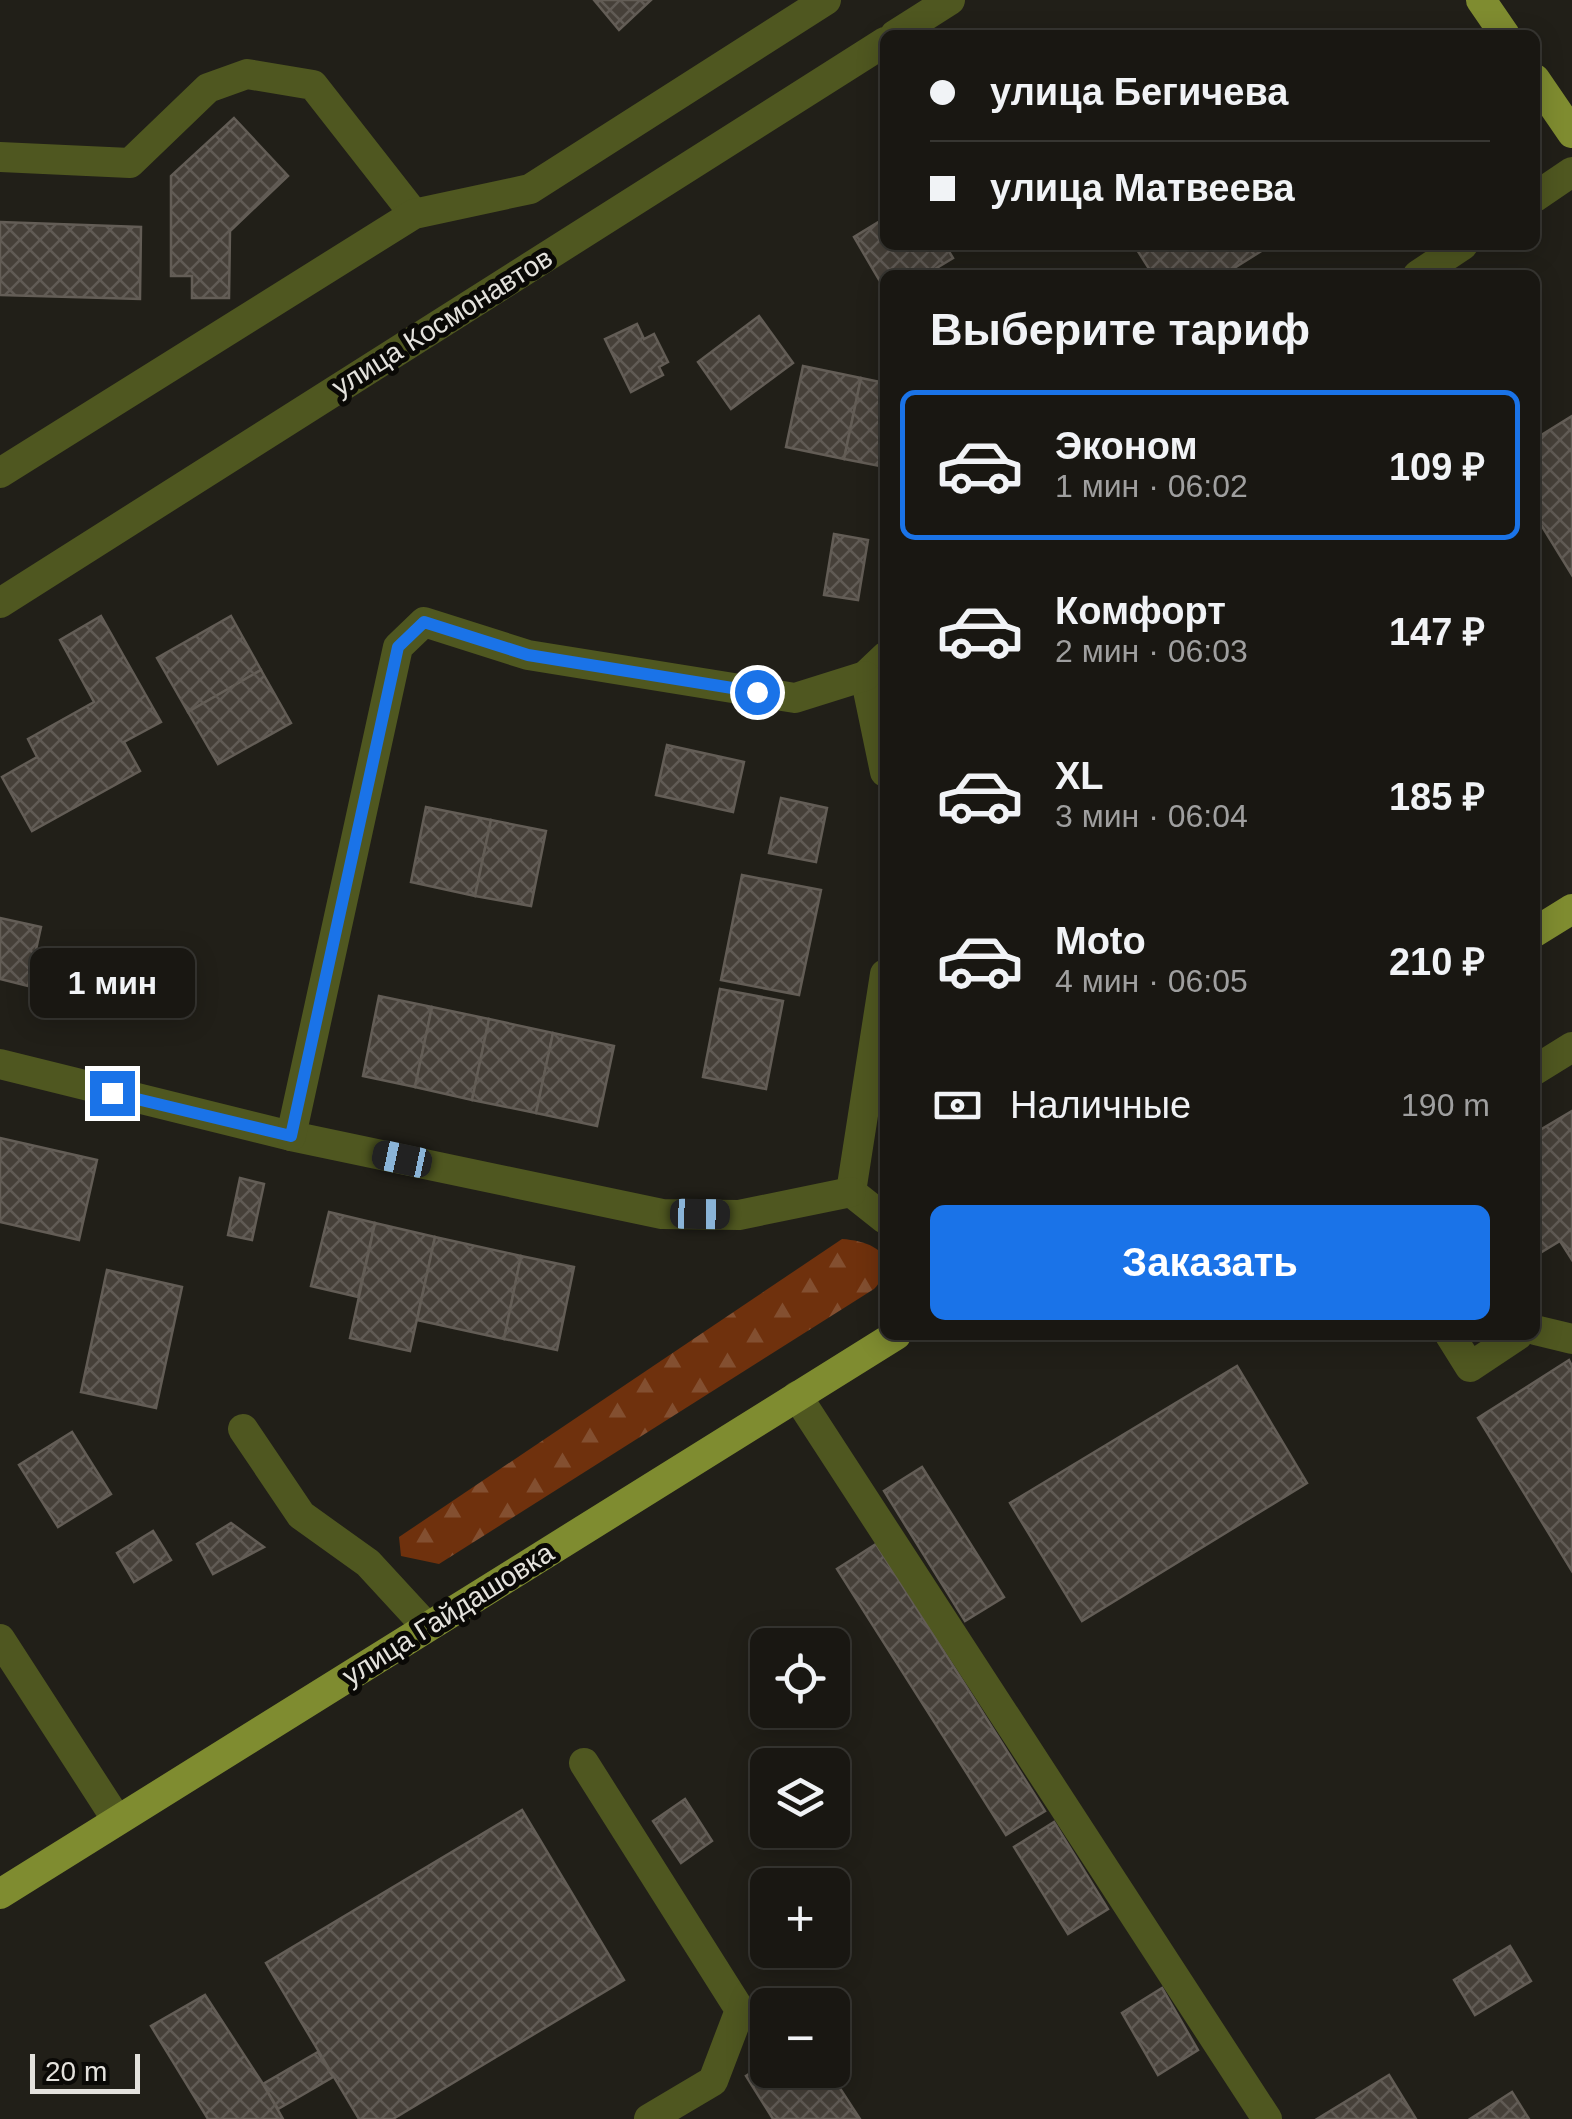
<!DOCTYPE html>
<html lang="ru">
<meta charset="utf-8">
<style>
body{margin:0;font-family:Arial,sans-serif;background:#22201b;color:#f1f3f6;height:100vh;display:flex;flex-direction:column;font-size:38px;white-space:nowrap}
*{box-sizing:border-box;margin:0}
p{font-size:32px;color:#9f9f9f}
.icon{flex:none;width:55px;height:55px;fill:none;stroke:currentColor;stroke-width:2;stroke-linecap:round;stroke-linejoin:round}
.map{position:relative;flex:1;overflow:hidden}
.details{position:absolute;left:880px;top:270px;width:660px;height:1070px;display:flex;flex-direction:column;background:#191712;border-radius:15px;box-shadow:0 5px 25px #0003,0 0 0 2px #373632}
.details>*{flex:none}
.guide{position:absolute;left:880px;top:30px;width:660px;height:220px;border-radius:15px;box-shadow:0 5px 25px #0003,0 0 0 2px #373632;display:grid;align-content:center;height:220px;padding:0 50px;background:#191712}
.fabs{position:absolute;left:750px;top:1628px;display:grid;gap:20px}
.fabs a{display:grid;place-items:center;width:100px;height:100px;border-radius:15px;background:#191712;box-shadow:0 5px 25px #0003,0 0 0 2px #373632;font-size:50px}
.scale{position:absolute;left:30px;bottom:25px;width:110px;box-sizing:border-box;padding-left:10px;border:5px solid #e4e2dd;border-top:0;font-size:28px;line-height:35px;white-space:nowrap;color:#e4e2dd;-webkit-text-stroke:8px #0a0906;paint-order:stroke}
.end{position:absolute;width:45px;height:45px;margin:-22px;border:12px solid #1a73e8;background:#fff;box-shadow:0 0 0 5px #fff}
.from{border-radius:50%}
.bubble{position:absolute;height:70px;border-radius:15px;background:#191712;box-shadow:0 5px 25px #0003,0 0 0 2px #373632;font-size:32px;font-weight:700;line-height:70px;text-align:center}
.car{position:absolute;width:30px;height:60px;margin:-30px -15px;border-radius:12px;box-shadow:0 0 8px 2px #0007;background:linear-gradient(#222 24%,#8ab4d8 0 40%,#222 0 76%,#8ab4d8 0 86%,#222 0)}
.guide b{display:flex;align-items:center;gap:35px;height:95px;font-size:38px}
.guide b+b{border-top:2px solid #373632}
.guide i{width:25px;height:25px;background:#f1f3f6}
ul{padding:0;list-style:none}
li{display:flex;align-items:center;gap:30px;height:150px;margin:0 20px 15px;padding:0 30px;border:5px solid transparent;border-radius:15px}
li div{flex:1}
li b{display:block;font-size:38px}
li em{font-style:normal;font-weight:700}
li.current{border-color:#1a73e8}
li>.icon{width:90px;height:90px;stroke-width:1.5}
h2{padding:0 50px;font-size:45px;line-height:120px}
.pay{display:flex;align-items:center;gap:25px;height:110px;padding:0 50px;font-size:38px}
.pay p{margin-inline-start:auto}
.action{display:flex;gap:20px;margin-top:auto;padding:20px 50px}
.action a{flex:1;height:115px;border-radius:15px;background:#1a73e8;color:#fff;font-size:40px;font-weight:700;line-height:115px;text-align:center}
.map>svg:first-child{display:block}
.forest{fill:url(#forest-firs)}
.building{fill:url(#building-cross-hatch);stroke:#635d56;stroke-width:2.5}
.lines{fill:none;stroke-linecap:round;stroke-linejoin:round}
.minor{stroke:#4f5720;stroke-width:30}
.major{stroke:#7f8c30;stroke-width:30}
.route{stroke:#1a73e8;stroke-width:12}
.labels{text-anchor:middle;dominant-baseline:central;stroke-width:10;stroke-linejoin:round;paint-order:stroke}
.street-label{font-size:28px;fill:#e4e2dd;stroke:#0a0906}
</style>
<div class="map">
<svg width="1572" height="2119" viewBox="0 0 1572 2119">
<defs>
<pattern id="forest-firs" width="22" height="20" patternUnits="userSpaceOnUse" patternTransform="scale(2.5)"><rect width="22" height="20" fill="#6f310d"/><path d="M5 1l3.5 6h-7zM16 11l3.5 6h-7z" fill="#834f30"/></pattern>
<pattern id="building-cross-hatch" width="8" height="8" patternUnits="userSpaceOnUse" patternTransform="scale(2.5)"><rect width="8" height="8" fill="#464039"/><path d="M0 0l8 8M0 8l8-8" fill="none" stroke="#615b55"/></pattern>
</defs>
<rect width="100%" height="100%" fill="#211f18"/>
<path class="forest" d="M 842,1239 C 875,1241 903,1258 874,1289 L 439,1564 L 401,1556 L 399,1537 Z"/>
<g class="building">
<polygon points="594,0 651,0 619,30"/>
<polygon points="234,118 288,176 230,231 229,298 192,298 192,276 171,276 171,176"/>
<polygon points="885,218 885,245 945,245 953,258 925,275 885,275 885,290 854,237"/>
<polygon points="0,222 141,227 140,299 0,295"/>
<polygon points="1134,245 1271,245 1223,275 1153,275"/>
<polygon points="759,316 793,363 731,409 698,362"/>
<polygon points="637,324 644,339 654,334 668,362 659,367 663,375 631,392 605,339"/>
<polygon points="803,366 861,378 844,459 786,447"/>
<polygon points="861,378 885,383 885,467 844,459"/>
<polygon points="1572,416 1572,575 1535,515 1535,439"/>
<polygon points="834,534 868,540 858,600 824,595"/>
<polygon points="101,616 161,722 124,742 140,771 32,831 2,777 37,757 28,739 94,702 60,640"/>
<polygon points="231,616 261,670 188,712 157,658"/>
<polygon points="261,670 291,723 218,764 188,712"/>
<polygon points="667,745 744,762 733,812 656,795"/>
<polygon points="781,798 827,808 816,862 769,853"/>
<polygon points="426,807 491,820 475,896 411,882"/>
<polygon points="491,820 546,831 531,906 475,896"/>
<polygon points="742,875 821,890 799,995 721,980"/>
<polygon points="0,918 41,927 28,986 0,979"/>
<polygon points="720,989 783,1001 766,1089 703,1077"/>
<polygon points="379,996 432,1007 415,1087 363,1076"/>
<polygon points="432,1007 489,1019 472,1100 415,1087"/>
<polygon points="489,1019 553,1033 536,1113 472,1100"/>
<polygon points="553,1033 614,1046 597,1126 536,1113"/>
<polygon points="1572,1111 1572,1260 1560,1241 1535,1256 1535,1133"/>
<polygon points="0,1138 97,1160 79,1240 0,1222"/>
<polygon points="240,1178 264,1184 252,1240 228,1235"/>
<polygon points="329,1212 375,1223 358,1297 311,1286"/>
<polygon points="375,1223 435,1237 410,1351 350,1338"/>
<polygon points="435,1237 521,1256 504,1339 417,1320"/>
<polygon points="521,1256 574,1267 557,1350 504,1339"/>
<polygon points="107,1270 182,1287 156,1408 81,1392"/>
<polygon points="1569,1360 1572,1366 1572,1571 1478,1418"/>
<polygon points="1237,1366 1307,1483 1082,1621 1010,1503"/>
<polygon points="72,1432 111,1494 58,1527 19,1465"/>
<polygon points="922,1467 1004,1597 965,1621 884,1491"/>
<polygon points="231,1523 264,1547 213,1574 197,1544"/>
<polygon points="153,1531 171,1560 134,1582 117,1553"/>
<polygon points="876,1544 1045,1811 1006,1835 837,1569"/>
<polygon points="685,1799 712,1841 681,1863 653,1821"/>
<polygon points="522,1810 624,1980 393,2119 359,2119 266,1963"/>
<polygon points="1054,1822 1108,1909 1068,1934 1014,1847"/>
<polygon points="1510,1946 1531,1981 1475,2015 1454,1980"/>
<polygon points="1162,1988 1198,2050 1158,2075 1122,2013"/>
<polygon points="205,1995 263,2084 283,2119 208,2119 151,2026"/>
<polygon points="318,2052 333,2077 278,2109 263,2084"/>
<polygon points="768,2062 768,2070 828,2070 860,2119 773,2119 746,2076"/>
<polygon points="1389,2075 1416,2119 1317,2119"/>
<polygon points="1512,2092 1529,2119 1470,2119"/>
</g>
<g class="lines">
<g class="minor">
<polyline points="895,35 950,0"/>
<polyline points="0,157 130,163 208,88 247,74 313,85 414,214"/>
<polyline points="1535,197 1572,172"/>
<polyline points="1418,275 1463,245"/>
<polyline points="0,473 414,214 530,189 826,0"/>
<polyline points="0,603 885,42"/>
<polyline points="885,657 865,676 885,772"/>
<polyline points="885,974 851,1192 885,1219"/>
<polyline points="0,1064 291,1136 662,1214 739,1215 851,1192"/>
<polyline points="1535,1070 1572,1047"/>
<polyline points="291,1136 398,647 424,622 528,655 795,698 865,676"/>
<polyline points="1535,1330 1572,1339"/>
<polyline points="1450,1335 1470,1367 1518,1335"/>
<polyline points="797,1396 1267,2119"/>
<polyline points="243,1429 301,1515 368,1563 427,1627"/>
<polyline points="0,1639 117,1820"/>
<polyline points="584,1763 740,2010 713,2081 649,2119"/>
</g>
<g class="major">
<polyline points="1481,0 1505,35"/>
<polyline points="1535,79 1572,133"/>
<polyline points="1535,932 1572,909"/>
<polyline points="0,1894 896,1335"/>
</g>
</g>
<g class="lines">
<polyline class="route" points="112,1093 291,1136 398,647 424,622 528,655 757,692"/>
</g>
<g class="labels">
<g class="street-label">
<text transform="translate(442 322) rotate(-32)">улица Космонавтов</text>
<text transform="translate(448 1614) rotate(-32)">улица Гайдашовка</text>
</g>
</g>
</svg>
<div class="fabs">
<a><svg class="icon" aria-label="locate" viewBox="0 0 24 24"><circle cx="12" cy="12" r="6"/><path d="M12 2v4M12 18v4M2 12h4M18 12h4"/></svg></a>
<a><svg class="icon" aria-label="layers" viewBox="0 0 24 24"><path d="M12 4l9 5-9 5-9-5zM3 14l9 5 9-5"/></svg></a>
<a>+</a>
<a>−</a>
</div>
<div class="scale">20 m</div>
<i class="end from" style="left:757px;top:692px"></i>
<i class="end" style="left:112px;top:1093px"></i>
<div class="bubble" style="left:30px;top:948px;width:165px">1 мин</div>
<i class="car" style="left:402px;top:1159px;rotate:282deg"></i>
<i class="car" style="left:700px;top:1214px;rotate:91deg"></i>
<div class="guide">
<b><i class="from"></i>улица Бегичева</b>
<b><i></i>улица Матвеева</b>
</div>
<section class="details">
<h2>Выберите тариф</h2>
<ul>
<li class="current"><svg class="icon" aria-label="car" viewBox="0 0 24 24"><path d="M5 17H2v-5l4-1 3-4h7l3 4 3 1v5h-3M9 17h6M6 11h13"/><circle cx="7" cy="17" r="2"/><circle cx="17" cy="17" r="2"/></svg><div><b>Эконом</b><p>1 мин · 06:02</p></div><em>109 ₽</em></li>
<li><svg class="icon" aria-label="car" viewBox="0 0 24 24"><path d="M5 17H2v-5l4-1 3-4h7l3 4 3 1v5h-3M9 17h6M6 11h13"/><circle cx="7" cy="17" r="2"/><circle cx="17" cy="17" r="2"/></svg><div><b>Комфорт</b><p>2 мин · 06:03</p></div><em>147 ₽</em></li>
<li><svg class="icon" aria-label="car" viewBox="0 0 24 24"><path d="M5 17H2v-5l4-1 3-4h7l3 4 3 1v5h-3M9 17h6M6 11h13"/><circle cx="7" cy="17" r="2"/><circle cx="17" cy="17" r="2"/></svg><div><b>XL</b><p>3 мин · 06:04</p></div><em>185 ₽</em></li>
<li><svg class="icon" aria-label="car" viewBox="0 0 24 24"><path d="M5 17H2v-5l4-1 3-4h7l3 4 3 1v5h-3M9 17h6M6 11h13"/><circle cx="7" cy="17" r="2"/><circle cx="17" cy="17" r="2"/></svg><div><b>Moto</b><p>4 мин · 06:05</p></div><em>210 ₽</em></li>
</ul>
<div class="pay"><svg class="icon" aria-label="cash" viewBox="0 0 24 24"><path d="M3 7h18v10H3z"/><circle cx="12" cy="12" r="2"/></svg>Наличные<p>190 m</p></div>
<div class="action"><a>Заказать</a></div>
</section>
</div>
